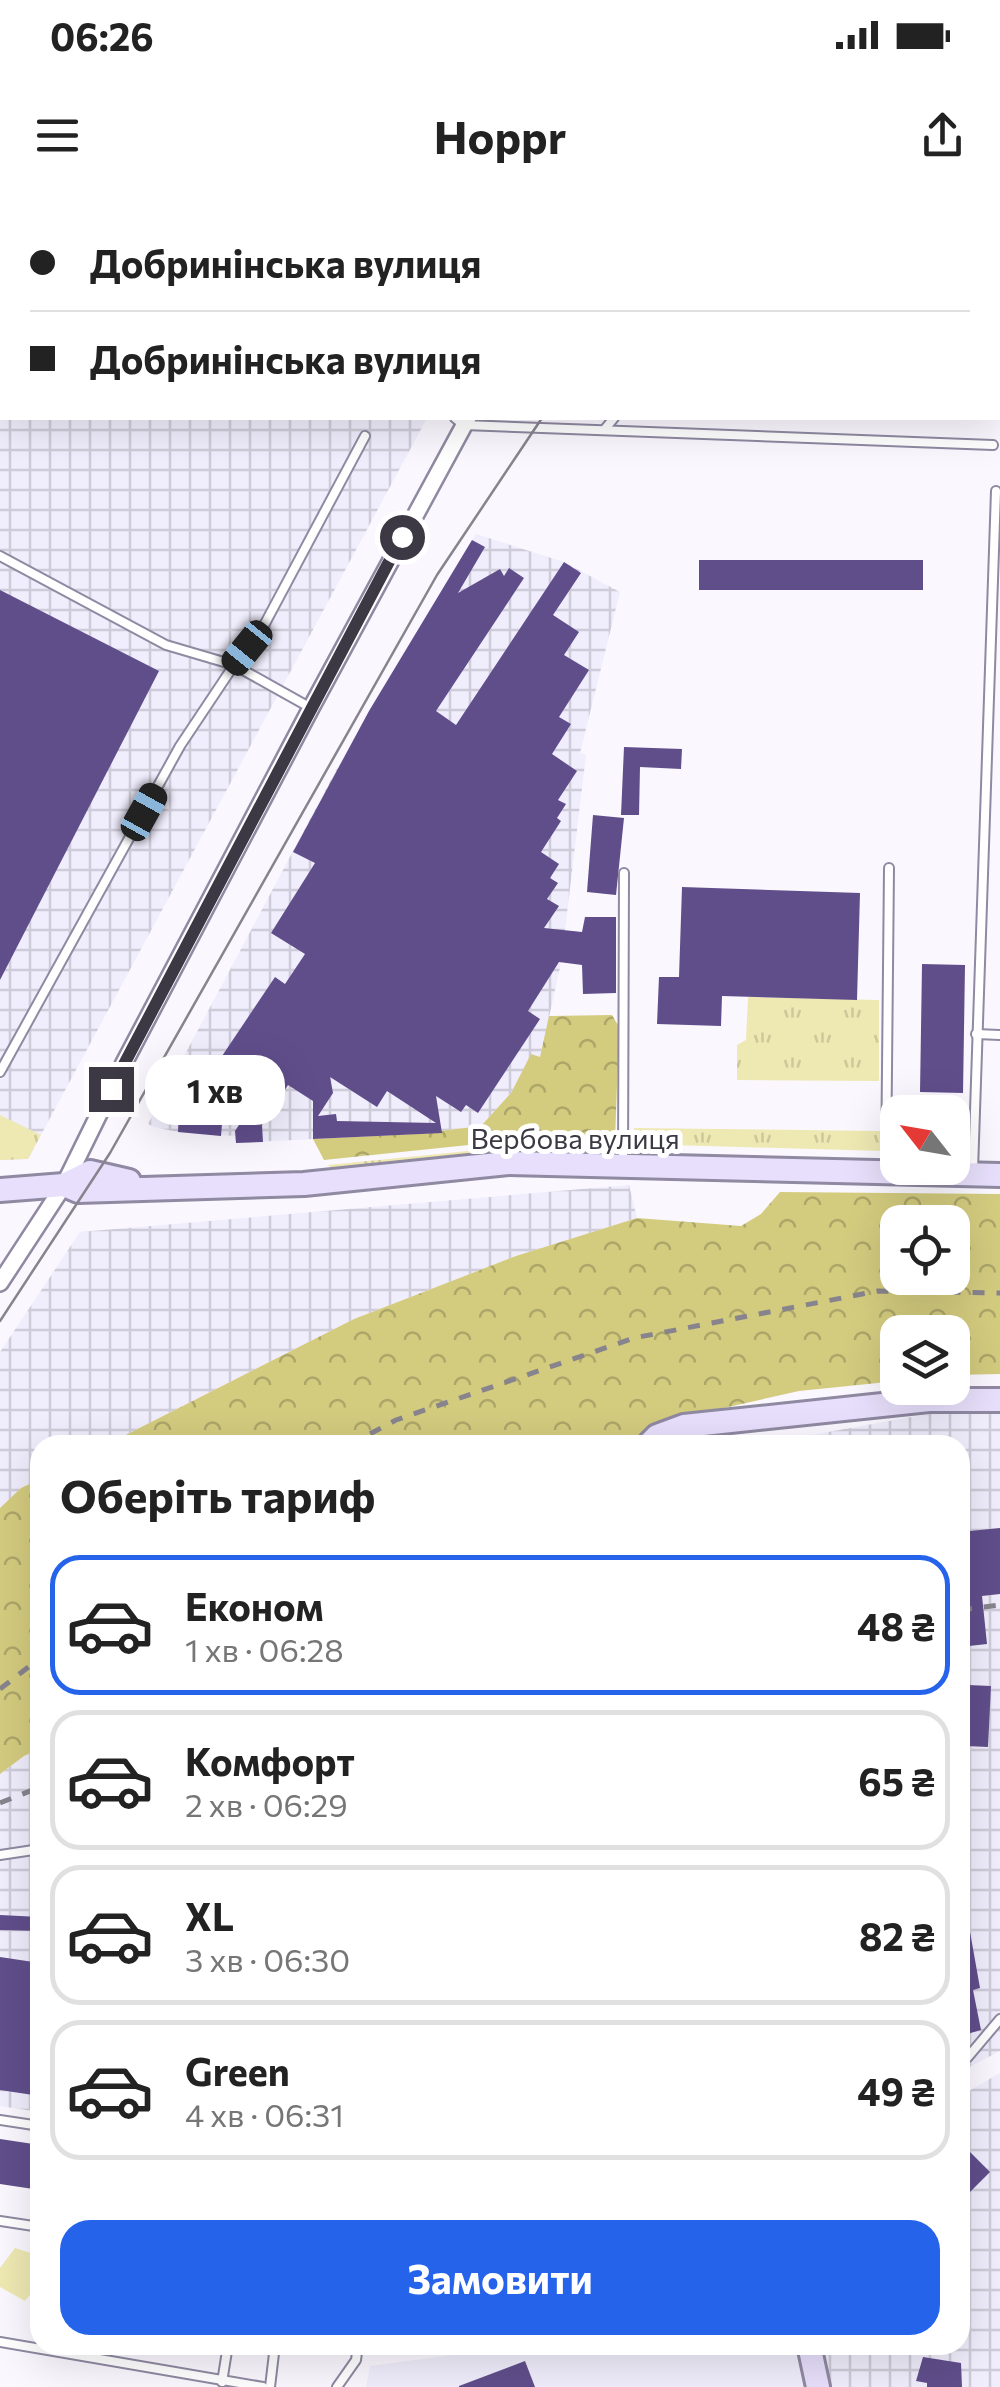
<!DOCTYPE html>
<html lang="uk">
<meta charset="utf-8">
<style>
body{margin:0;font-family:Commissioner,sans-serif;background:#f2f2f2;color:#222;height:100vh;display:flex;flex-direction:column;font-size:38px;white-space:nowrap}
*{box-sizing:border-box;margin:0}
p{font-size:32px;color:#767676}
.icon{flex:none;width:55px;height:55px;fill:none;stroke:currentColor;stroke-width:2;stroke-linecap:round;stroke-linejoin:round}
.map{position:relative;flex:1;overflow:hidden}
.side{position:absolute;left:30px;top:1235px;width:940px;height:920px;display:flex;flex-direction:column;background:#fff;border-radius:30px;box-shadow:0 10px 40px #0002}
.side>*{flex:none}
.top-card{position:absolute;left:0px;top:0px;width:1000px;height:220px;box-shadow:0 10px 40px #0002;display:grid;align-content:center;height:220px;padding:0 30px;background:#fff}
.needle{width:65px;rotate:301deg}
.fabs{position:absolute;left:880px;top:895px;display:grid;gap:20px}
.fabs a{display:grid;place-items:center;width:90px;height:90px;border-radius:20px;background:#fff;box-shadow:0 10px 40px #0002;font-size:50px}
.end{position:absolute;width:45px;height:45px;margin:-22px;border:12px solid #3c3944;background:#fff;box-shadow:0 0 0 5px #fff}
.from{border-radius:50%}
.bubble{position:absolute;height:70px;border-radius:30px;background:#fff;box-shadow:0 10px 40px #0002;font-size:32px;font-weight:700;line-height:70px;text-align:center}
.car{position:absolute;width:30px;height:60px;margin:-30px -15px;border-radius:12px;box-shadow:0 0 8px 2px #0007;background:linear-gradient(#222 24%,#8ab4d8 0 40%,#222 0 76%,#8ab4d8 0 86%,#222 0)}
.top-card b{display:flex;align-items:center;gap:35px;height:95px;font-size:38px}
.top-card b+b{border-top:2px solid #e0e0e0}
.top-card i{width:25px;height:25px;background:#222}
ul{padding:0;list-style:none}
li{display:flex;align-items:center;gap:30px;height:140px;margin:0 20px 15px;padding:0 10px;border:5px solid #e0e0e0;border-radius:30px}
li div{flex:1}
li b{display:block;font-size:38px}
li em{font-style:normal;font-weight:700}
li.current{border-color:#2563eb}
li>.icon{width:90px;height:90px;stroke-width:1.5}
h2{padding:0 30px;font-size:45px;line-height:120px}
.button{display:flex;gap:20px;margin-top:auto;padding:20px 30px}
.button a{flex:1;height:115px;border-radius:30px;background:#2563eb;color:#fff;font-size:40px;font-weight:700;line-height:115px;text-align:center}
.status{display:flex;justify-content:space-between;align-items:center;height:70px;padding:0 50px;background:#fff;direction:ltr}
.status svg{height:28px;fill:currentColor}
header{display:flex;justify-content:space-between;align-items:center;height:130px;padding:0 30px;background:#fff;font-size:45px;font-weight:700}
.map>svg:first-child{display:block}
.built{fill:#f0edfc}
.industrial{fill:url(#industrial-grid)}
.grass{fill:url(#grass-tufts)}
.forest{fill:url(#forest-crowns);fill-rule:evenodd}
.green{fill:#eee8b2}
.building{fill:#604e8b;fill-rule:evenodd}
.lines{fill:none;stroke-linecap:round;stroke-linejoin:round}
.lane-casing{stroke:#8f89a2;stroke-width:12}
.street-casing{stroke:#8f89a2;stroke-width:20}
.secondary-casing{stroke:#8f89a2;stroke-width:28}
.lane{stroke:#fff;stroke-width:8}
.street{stroke:#fff;stroke-width:15}
.secondary{stroke:#e7dffb;stroke-width:22}
.tram{stroke:#87848d;stroke-width:2.5}
.rail{stroke:#87848d;stroke-width:5;stroke-dasharray:12 12;stroke-linecap:butt}
.route{stroke:#3c3944;stroke-width:12}
.labels{text-anchor:middle;dominant-baseline:central;stroke-width:10;stroke-linejoin:round;paint-order:stroke}
.street-label{font-size:28px;fill:#3c3944;stroke:#fff}
</style>
<div class="status"><b>06:26</b><svg viewBox="0 0 49 12"><path d="M0 12V9h3v3zM5 12V6h3v6zM10 12V3h3v9zM15 12V0h3v12zM26 1h20v11H26zM47 4h2v5h-2z"/></svg></div>
<header><svg class="icon" aria-label="menu" viewBox="0 0 24 24"><path d="M4 6h16M4 12h16M4 18h16"/></svg>Hoppr<svg class="icon" aria-label="share" viewBox="0 0 24 24"><path d="M12 15V3M7 8l5-5 5 5M5 13v7h14v-7"/></svg></header>
<div class="map">
<svg width="1000" height="2187" viewBox="0 0 1000 2187">
<defs>
<pattern id="industrial-grid" width="8" height="8" patternUnits="userSpaceOnUse" patternTransform="scale(2.5)"><rect width="8" height="8" fill="#f0edfc"/><path d="M0 4h8M4 0v8" fill="none" stroke="#cfccd9"/></pattern>
<pattern id="grass-tufts" width="24" height="20" patternUnits="userSpaceOnUse" patternTransform="scale(2.5)"><rect width="24" height="20" fill="#eee8b2"/><path d="M3 7l-1-3M5 7V3M7 7l1-3M15 17l-1-3M17 17v-4M19 17l1-3" fill="none" stroke="#cdc89a"/></pattern>
<pattern id="forest-crowns" width="20" height="18" patternUnits="userSpaceOnUse" patternTransform="scale(2.5)"><rect width="20" height="18" fill="#d3cb7e"/><path d="M2 6a3 3 0 1 1 6 0M12 15a3 3 0 1 1 6 0" fill="none" stroke="#aca669"/></pattern>
</defs>
<rect width="100%" height="100%" fill="#faf8fe"/>
<polygon class="built" points="496,2145 798,2145 809,2187 366,2187 370,2166 459,2154"/>
<g class="industrial">
<polygon points="0,0 508,0 2,2 2,218 427,218 28,959 0,960"/>
<polygon points="476,334 564,362 620,392 580,553 586,555 561,763 540,858 531,855 511,893 481,926 414,934 236,943 235,936 178,932 154,927 148,924 335,572"/>
<polygon points="629,985 637,1018 516,1056 354,1119 106,1245 40,1245 40,1279 21,1288 0,1308 0,1152 80,1032"/>
<polygon points="961,1208 1000,1210 1000,1851 960,1872 960,1245 756,1245"/>
<polygon points="40,1549 40,1912 0,1906 0,1574 24,1556"/>
<polygon points="1000,1873 1000,2187 822,2187 812,2145 960,2145 960,1896"/>
</g>
<g class="grass">
<polygon points="748,797 879,800 879,881 737,880 737,845 746,840"/>
<polygon points="0,915 41,935 28,959 0,960"/>
<polygon points="634,928 880,931 881,951 638,944"/>
<polygon points="508,947 608,948 595,956 335,972 328,965"/>
</g>
<g class="forest">
<polygon points="612,815 619,827 615,942 488,943 324,960 313,939 414,934 481,926 511,893 531,854 540,857 549,816"/>
<path d="M 780,992 L 1000,994 L 1000,1174 L 953,1175 L 952,1132 L 898,1132 L 897,1181 L 799,1191 L 657,1223 L 623,1245 L 106,1245 L 354,1119 L 516,1056 L 637,1018 L 741,1026 L 761,1014 ZM 898,1022 L 952,1022 L 952,1078 L 898,1078 Z"/>
<polygon points="40,1279 40,1549 24,1556 0,1574 0,1308 21,1288"/>
</g>
<polygon class="green" points="15,2048 40,2056 40,2082 25,2101 0,2087 0,2068"/>
<g class="building">
<path d="M 472,340 L 485,347 L 458,393 L 500,369 L 504,376 L 509,368 L 524,378 L 436,511 L 456,525 L 564,362 L 581,373 L 553,415 L 579,432 L 564,455 L 589,470 L 559,517 L 571,524 L 552,554 L 577,571 L 558,600 L 566,604 L 557,618 L 561,621 L 541,652 L 559,664 L 550,678 L 558,683 L 547,699 L 559,706 L 544,728 L 582,732 L 585,717 L 616,717 L 616,793 L 583,794 L 582,765 L 559,762 L 528,811 L 540,819 L 478,913 L 466,905 L 461,912 L 436,896 L 442,933 L 313,939 L 313,901 L 288,885 L 262,925 L 263,942 L 236,943 L 235,931 L 261,891 L 218,862 L 275,777 L 285,784 L 305,754 L 271,733 L 315,663 L 293,652 L 369,511 ZM 330,877 L 377,907 L 387,891 L 436,923 L 337,921 L 336,914 L 318,916 L 333,893 Z"/>
<rect x="699" y="360" width="224" height="30"/>
<polygon points="0,390 159,471 0,780"/>
<polygon points="624,547 682,549 681,569 640,567 639,615 621,615"/>
<polygon points="593,615 624,618 616,695 587,692"/>
<polygon points="682,687 860,693 857,800 722,796 721,826 657,824 659,777 679,777"/>
<polygon points="922,764 965,765 963,893 920,892"/>
<polygon points="202,886 225,888 221,936 178,932 179,908 200,909"/>
<polygon points="1000,1328 1000,1394 982,1396 987,1444 960,1447 960,1332"/>
<polygon points="968,1485 991,1486 988,1547 965,1546"/>
<polygon points="0,1715 40,1717 40,1731 0,1730"/>
<polygon points="967,1715 980,1788 973,1790 981,1830 960,1836 960,1716"/>
<polygon points="0,1757 40,1763 40,1896 0,1890"/>
<polygon points="0,1939 40,1945 40,1990 0,1984"/>
<polygon points="969,1951 990,1972 970,1992 960,1982 960,1961"/>
<polygon points="923,2157 961,2163 962,2187 927,2187 927,2183 916,2181"/>
<polygon points="525,2161 535,2187 459,2187 459,2186"/>
</g>
<g class="lines">
<g class="lane-casing">
<g id="lane">
<polyline points="478,0 482,2"/>
<polyline points="531,0 532,2"/>
<polyline points="556,0 556,2"/>
<polyline points="585,2 586,0"/>
<polyline points="774,2 775,0"/>
<polyline points="455,218 464,225 993,245"/>
<polyline points="604,230 614,218"/>
<polyline points="0,356 166,445 234,465 311,508"/>
<polyline points="976,834 1000,835"/>
<polyline points="0,872 180,546 234,465 261,431 365,236"/>
<polyline points="623,963 624,673"/>
<polyline points="886,969 889,668"/>
<polyline points="973,970 996,291"/>
<polyline points="0,1655 40,1649"/>
<polyline points="960,1862 968,1857 1000,1819"/>
<polyline points="0,1920 40,1926"/>
<polyline points="0,2021 40,2027"/>
<polyline points="0,2142 263,2187"/>
<polyline points="222,2182 228,2145"/>
<polyline points="270,2187 275,2145"/>
<polyline points="337,2187 356,2160 358,2145"/>
</g>
</g>
<g class="street-casing">
<g id="street">
<polyline points="668,2 670,0"/>
<polyline points="0,1083 64,985 124,863 311,508 468,218"/>
</g>
</g>
<g class="secondary-casing">
<g id="secondary">
<polyline points="64,985 78,991 304,984 508,963 1000,975"/>
<polyline points="0,990 64,985 90,972 129,981"/>
<polyline points="648,1245 657,1236 684,1226 929,1200 1000,1200"/>
<polyline points="809,2145 818,2187"/>
</g>
</g>
<use href="#lane" class="lane"/>
<use href="#street" class="street"/>
<use href="#secondary" class="secondary"/>
<g class="tram">
<polyline points="678,2 680,0"/>
<polyline points="0,1121 110,953 437,375 542,218"/>
</g>
<g class="rail">
<polyline points="349,1245 396,1220 634,1138 878,1091 1000,1093"/>
<polyline points="960,1410 1000,1405"/>
<polyline points="0,1489 40,1458"/>
<polyline points="0,1603 40,1587"/>
</g>
</g>
<g class="lines">
<polyline class="route" points="111,889 402,337"/>
</g>
<g class="labels">
<g class="street-label">
<text x="575" y="938">Вербова вулиця</text>
</g>
</g>
</svg>
<div class="fabs">
<a><svg class="needle" viewBox="-14 -14 28 28"><path d="M0-13l5 13h-10z" fill="#e53935"/><path d="M0 13l5-13h-10z" fill="#767676"/></svg></a>
<a><svg class="icon" aria-label="locate" viewBox="0 0 24 24"><circle cx="12" cy="12" r="6"/><path d="M12 2v4M12 18v4M2 12h4M18 12h4"/></svg></a>
<a><svg class="icon" aria-label="layers" viewBox="0 0 24 24"><path d="M12 4l9 5-9 5-9-5zM3 14l9 5 9-5"/></svg></a>
</div>
<i class="end from" style="left:402px;top:337px"></i>
<i class="end" style="left:111px;top:889px"></i>
<div class="bubble" style="left:145px;top:855px;width:140px">1 хв</div>
<i class="car" style="left:247px;top:448px;rotate:219deg"></i>
<i class="car" style="left:144px;top:612px;rotate:29deg"></i>
<div class="top-card">
<b><i class="from"></i>Добринінська вулиця</b>
<b><i></i>Добринінська вулиця</b>
</div>
<section class="side">
<h2>Оберіть тариф</h2>
<ul>
<li class="current"><svg class="icon" aria-label="car" viewBox="0 0 24 24"><path d="M5 17H2v-5l4-1 3-4h7l3 4 3 1v5h-3M9 17h6M6 11h13"/><circle cx="7" cy="17" r="2"/><circle cx="17" cy="17" r="2"/></svg><div><b>Економ</b><p>1 хв · 06:28</p></div><em>48 ₴</em></li>
<li><svg class="icon" aria-label="car" viewBox="0 0 24 24"><path d="M5 17H2v-5l4-1 3-4h7l3 4 3 1v5h-3M9 17h6M6 11h13"/><circle cx="7" cy="17" r="2"/><circle cx="17" cy="17" r="2"/></svg><div><b>Комфорт</b><p>2 хв · 06:29</p></div><em>65 ₴</em></li>
<li><svg class="icon" aria-label="car" viewBox="0 0 24 24"><path d="M5 17H2v-5l4-1 3-4h7l3 4 3 1v5h-3M9 17h6M6 11h13"/><circle cx="7" cy="17" r="2"/><circle cx="17" cy="17" r="2"/></svg><div><b>XL</b><p>3 хв · 06:30</p></div><em>82 ₴</em></li>
<li><svg class="icon" aria-label="car" viewBox="0 0 24 24"><path d="M5 17H2v-5l4-1 3-4h7l3 4 3 1v5h-3M9 17h6M6 11h13"/><circle cx="7" cy="17" r="2"/><circle cx="17" cy="17" r="2"/></svg><div><b>Green</b><p>4 хв · 06:31</p></div><em>49 ₴</em></li>
</ul>
<div class="button"><a>Замовити</a></div>
</section>
</div>
